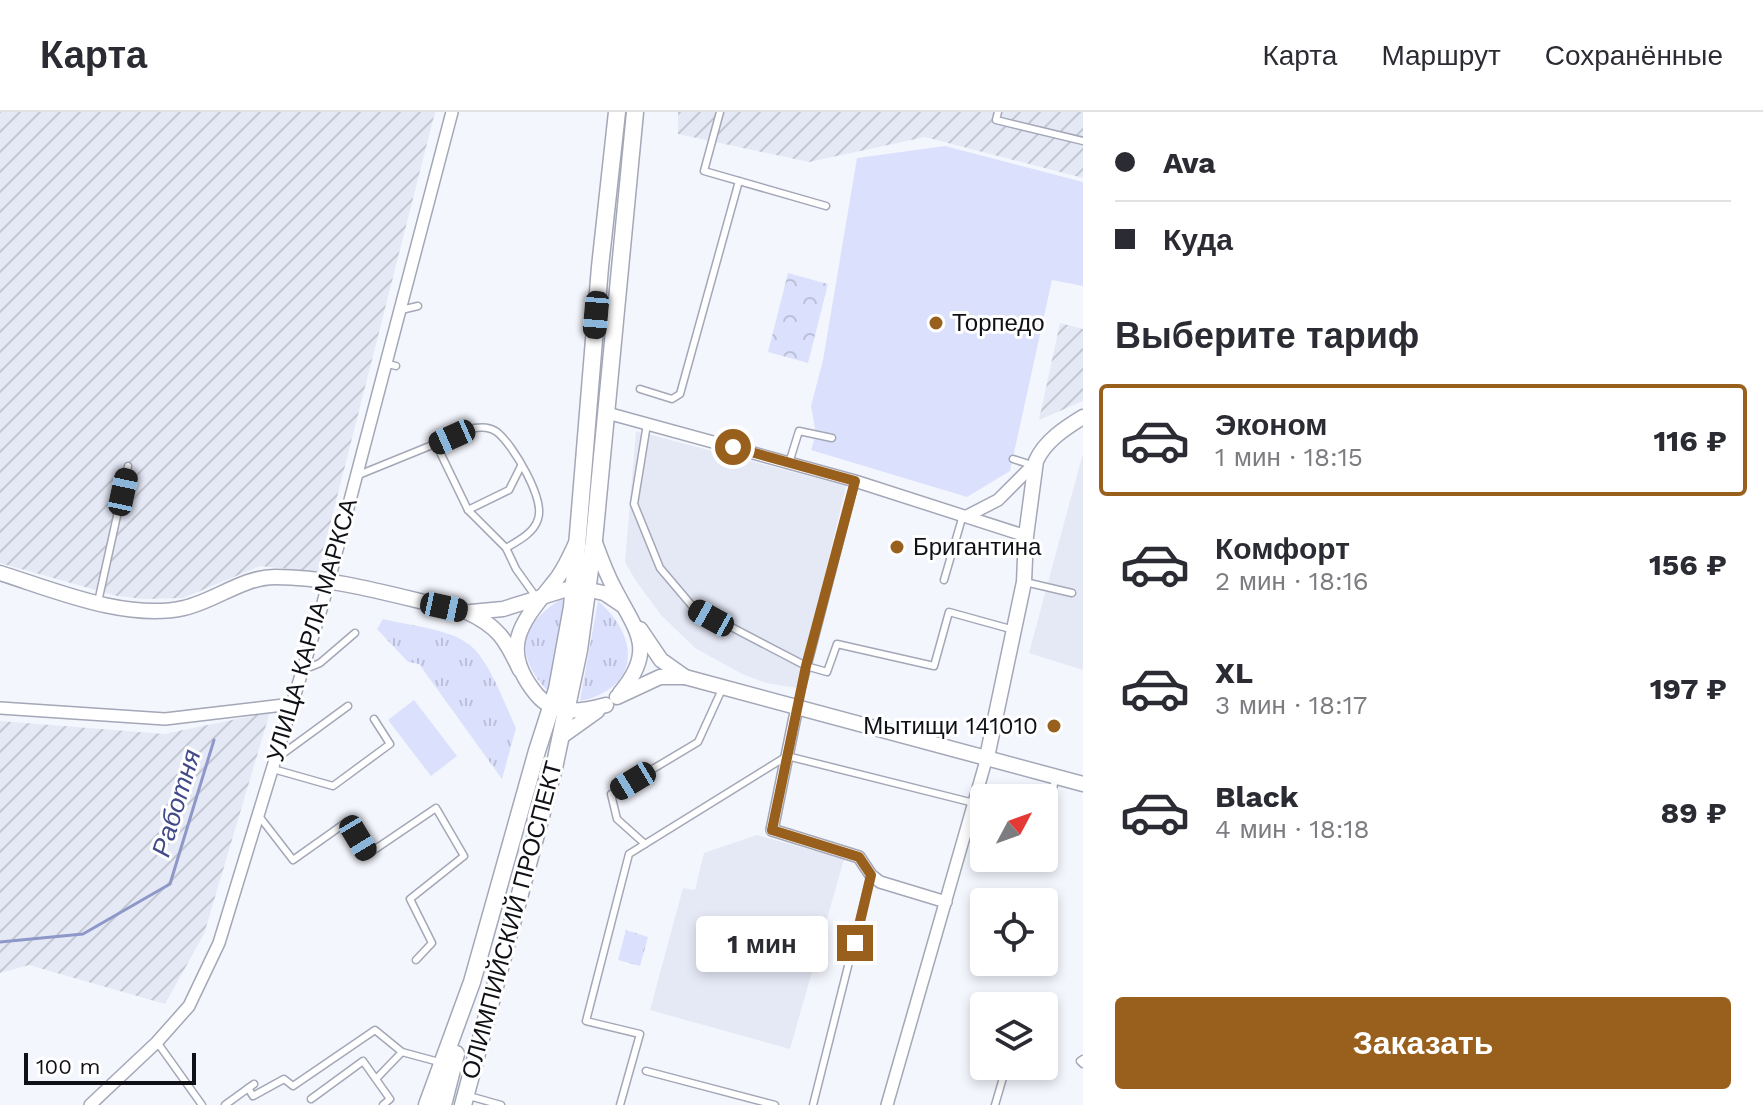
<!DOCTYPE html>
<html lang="ru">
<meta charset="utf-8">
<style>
body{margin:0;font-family:"Work Sans",sans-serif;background:#f2f2f3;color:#2b2b33;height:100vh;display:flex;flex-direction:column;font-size:30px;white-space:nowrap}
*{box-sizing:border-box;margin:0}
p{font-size:26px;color:#7c7c81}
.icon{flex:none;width:44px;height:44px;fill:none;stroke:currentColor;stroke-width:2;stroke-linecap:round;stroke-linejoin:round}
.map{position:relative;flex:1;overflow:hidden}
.sheet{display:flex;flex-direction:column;background:#fff;width:680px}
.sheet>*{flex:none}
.guide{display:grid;align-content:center;height:176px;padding:0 32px;background:#fff}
.needle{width:52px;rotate:49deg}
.buttons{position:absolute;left:970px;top:672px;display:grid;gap:16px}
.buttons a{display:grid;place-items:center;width:88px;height:88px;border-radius:8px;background:#fff;box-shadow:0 4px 12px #0003;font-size:40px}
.scale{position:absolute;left:24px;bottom:20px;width:172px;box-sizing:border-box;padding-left:8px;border:4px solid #0f1116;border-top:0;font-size:22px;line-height:28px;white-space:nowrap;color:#0f1116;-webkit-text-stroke:6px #fff;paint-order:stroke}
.end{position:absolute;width:36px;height:36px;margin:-18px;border:10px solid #99601d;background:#fff;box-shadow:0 0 0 4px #fff}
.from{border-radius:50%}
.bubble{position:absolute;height:56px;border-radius:8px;background:#fff;box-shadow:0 4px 12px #0003;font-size:26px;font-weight:700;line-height:56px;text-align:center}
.car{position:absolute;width:24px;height:48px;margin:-24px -12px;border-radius:10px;box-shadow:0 0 6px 2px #0007;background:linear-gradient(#222 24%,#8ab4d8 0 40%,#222 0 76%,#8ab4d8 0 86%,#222 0)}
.guide b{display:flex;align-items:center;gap:28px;height:76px;font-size:30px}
.guide b+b{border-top:2px solid #e1e1e2}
.guide i{width:20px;height:20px;background:#2b2b33}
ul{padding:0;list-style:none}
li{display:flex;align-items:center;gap:24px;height:112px;margin:0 16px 12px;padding:0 16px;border:4px solid transparent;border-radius:8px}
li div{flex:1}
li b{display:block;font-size:30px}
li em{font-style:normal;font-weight:700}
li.on{border-color:#99601d}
li>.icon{width:72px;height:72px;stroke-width:1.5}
h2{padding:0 32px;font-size:36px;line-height:96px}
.primary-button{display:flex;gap:16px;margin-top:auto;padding:16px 32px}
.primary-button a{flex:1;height:92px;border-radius:8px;background:#99601d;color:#fff;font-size:32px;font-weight:700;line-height:92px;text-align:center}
header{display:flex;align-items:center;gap:48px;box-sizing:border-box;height:112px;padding:0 40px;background:#fff;border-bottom:2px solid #e1e1e2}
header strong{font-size:38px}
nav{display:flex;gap:44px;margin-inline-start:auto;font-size:28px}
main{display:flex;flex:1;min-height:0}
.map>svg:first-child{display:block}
.built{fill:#e5e9f6}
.industrial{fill:url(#industrial-furrows)}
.grass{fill:url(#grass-tufts)}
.forest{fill:url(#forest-crowns)}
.pitch{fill:#dbe1fd}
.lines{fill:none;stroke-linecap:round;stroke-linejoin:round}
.stream{stroke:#8e98c8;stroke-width:3}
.service-casing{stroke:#a3a7b7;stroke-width:9}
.minor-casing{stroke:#a3a7b7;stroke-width:14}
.tertiary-casing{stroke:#a3a7b7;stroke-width:17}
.secondary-casing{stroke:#a3a7b7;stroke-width:19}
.service{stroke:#fff;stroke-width:6}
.minor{stroke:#fff;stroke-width:11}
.tertiary{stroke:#fff;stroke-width:14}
.secondary{stroke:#fff;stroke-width:16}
.route{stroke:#99601d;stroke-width:10}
.poi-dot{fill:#99601d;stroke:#fff;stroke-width:3}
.labels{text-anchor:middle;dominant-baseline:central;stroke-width:6;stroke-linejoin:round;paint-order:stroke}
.poi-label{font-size:24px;fill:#0f1116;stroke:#fff;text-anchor:start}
.street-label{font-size:24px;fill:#0f1116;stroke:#fff}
.water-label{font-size:26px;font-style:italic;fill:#414a88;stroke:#fff}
</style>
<header>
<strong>Карта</strong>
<nav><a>Карта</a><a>Маршрут</a><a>Сохранённые</a></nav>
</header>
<main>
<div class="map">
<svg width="1083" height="993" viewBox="0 0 1083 993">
<defs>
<pattern id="industrial-furrows" width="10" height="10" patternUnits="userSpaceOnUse" patternTransform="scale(2)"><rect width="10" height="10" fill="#e5e9f6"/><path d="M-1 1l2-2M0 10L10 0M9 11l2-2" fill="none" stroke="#c3c7d2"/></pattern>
<pattern id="grass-tufts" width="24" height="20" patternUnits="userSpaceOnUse" patternTransform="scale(2)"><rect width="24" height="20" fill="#dbe1fd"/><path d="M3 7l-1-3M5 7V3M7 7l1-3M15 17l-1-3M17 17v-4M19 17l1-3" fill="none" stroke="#bbc0d8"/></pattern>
<pattern id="forest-crowns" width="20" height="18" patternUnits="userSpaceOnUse" patternTransform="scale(2)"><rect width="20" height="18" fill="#dbe1fd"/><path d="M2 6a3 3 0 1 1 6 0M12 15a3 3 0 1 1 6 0" fill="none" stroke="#bbc0d8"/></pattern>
</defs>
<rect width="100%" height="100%" fill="#f4f6fd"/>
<g class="built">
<polygon points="636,319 846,374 798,576 766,571 742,562 695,536 661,503 636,469 625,450"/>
<polygon points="1083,341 1083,558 1029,541"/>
<polygon points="757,723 844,747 790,937 650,898 683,776 695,778 704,741"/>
</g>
<g class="industrial">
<polygon points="0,0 435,0 318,460 260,454 183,486 144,487 117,484 0,451"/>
<polygon points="678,0 1083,0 1083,66 925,25 809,50 678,22"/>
<polygon points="1060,211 1083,217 1083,289 1039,308"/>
<polygon points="270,600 204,822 165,892 29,853 0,861 0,609 164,622"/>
</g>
<g class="grass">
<path d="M 565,485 L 550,581 C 512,544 520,510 565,485 Z"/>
<path d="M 598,489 C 640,525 641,576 580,589 Z"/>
<path d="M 383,507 C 407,513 448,517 467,531 C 488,544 505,593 516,616 L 502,667 L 419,552 L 408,550 L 377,517 Z"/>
</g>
<g class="forest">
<polygon points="788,161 828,172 808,251 768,240"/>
<polygon points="626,818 648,825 640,854 618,848"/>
</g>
<g class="pitch">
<polygon points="945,34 1083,70 1083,174 1052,168 1010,359 967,385 811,338 816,322 811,294 823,248 857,46"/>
<polygon points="414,588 457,644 431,664 388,608"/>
</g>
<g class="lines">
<polyline class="stream" points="0,830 83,822 170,772 214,628"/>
<g class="service-casing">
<g id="service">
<polyline points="720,0 704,59 826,94"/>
<polyline points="998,0 996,8 1083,29"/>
<polyline points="401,198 418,194"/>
<polyline points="388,252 396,254"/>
<polyline points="640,277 672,287 680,282 739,69"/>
<polyline points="647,312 634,392 660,456 693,495 806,554 827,560 837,532 934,554 949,500 1014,518"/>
<polyline points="436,332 468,398 506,436 516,457 536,485"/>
<polyline points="1013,347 1032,353"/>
<polyline points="789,351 799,319 832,326"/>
<path d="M 356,364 L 474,316 C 483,315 490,315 497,320 C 514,334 545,387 538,407 C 534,421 518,429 506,436"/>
<polyline points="468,398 509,378 521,354"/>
<polyline points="944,468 963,403"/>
<polyline points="1025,470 1072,481"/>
<polyline points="98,490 128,354"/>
<polyline points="303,558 320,551 355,521"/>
<polyline points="797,595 855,370"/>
<polyline points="277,646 348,594"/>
<polyline points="273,657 333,674 390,632 374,607"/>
<polyline points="259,704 293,748 348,709 368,742 436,696 464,744 410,787 432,831 416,848"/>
<polyline points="1044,713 1056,664"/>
<polyline points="645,732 617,707 611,682 698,630 723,575"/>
<polyline points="157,930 202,993"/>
<polyline points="1083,947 1080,949 1083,952"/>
<polyline points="646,959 775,993"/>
<polyline points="376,967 402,940 439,950"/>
<polyline points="248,976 253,984 284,967 293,974 375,918 402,940"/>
<polyline points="469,984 501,993"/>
<polyline points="311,987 363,949 390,987 383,993"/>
<polyline points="225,993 254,972"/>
<polyline points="620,993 640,922 586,909 629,742 787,644 974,691"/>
<polyline points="813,993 871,763"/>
<polyline points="995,993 1005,959"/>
</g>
</g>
<g class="minor-casing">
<g id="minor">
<polyline points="607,301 855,369 1026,424"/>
<polyline points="967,404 998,388 1036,350"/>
<polyline points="797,595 772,718 859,745 871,763 880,770 946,790"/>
<polyline points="0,596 165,607 292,592"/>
<polyline points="90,993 157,930 189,894 219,831 323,491 452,0"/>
<polyline points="887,993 987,645"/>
</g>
</g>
<g class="tertiary-casing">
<g id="tertiary">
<path d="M 594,428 C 600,444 605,459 613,474 C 635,518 658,536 620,581"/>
<path d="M 576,431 C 570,444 564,458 555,469 C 523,509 497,535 537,583 C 555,604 581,600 606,593"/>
<path d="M 0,461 C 54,478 127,509 184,496 C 215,489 243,465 275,465 C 339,465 405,487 467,500 C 498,514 506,528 520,558"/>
<polyline points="471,500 503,497 574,475 604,481 622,493"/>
<polyline points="640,517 661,548 685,565"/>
<polyline points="617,585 660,565 685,565 1083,672"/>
<polyline points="562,624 597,599"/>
<path d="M 987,645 L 1024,470 L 1026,424 L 1036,349 C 1045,329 1065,316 1083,305"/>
</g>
</g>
<g class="secondary-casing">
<g id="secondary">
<polyline points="427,993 472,870 537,639 557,577 572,495 600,155 617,0"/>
<polyline points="443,993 456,942"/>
<polyline points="463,993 554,656 579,538 594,428 635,0"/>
</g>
</g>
<use href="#service" class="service"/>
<use href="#minor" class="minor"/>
<use href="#tertiary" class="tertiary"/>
<use href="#secondary" class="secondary"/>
</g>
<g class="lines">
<polyline class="route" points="733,335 855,369 806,554 772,718 859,745 871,763 855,831"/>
</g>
<g class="poi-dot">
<circle cx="936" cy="211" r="8"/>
<circle cx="897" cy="435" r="8"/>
<circle cx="1054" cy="614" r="8"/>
</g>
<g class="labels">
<g class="poi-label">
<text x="952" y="211">Торпедо</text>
<text x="913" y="435">Бригантина</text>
<text x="1038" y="614" text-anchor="end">Мытищи 141010</text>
</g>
<g class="street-label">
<text transform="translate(312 518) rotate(-74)">УЛИЦА КАРЛА МАРКСА</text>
<text transform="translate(512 808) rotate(-75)">ОЛИМПИЙСКИЙ ПРОСПЕКТ</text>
</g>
<g class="water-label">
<text transform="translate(176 691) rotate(-73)">Работня</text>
</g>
</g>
</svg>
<div class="buttons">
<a><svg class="needle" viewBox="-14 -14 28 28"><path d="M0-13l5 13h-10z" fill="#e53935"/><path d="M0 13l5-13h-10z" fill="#7c7c81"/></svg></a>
<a><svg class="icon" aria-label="locate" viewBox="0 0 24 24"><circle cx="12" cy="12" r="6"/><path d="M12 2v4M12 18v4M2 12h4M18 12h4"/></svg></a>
<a><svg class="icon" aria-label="layers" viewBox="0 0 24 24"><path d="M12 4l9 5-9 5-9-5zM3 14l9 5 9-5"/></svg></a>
</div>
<div class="scale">100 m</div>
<i class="end from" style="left:733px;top:335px"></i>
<i class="end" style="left:855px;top:831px"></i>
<div class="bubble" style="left:696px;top:804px;width:132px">1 мин</div>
<i class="car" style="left:596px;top:203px;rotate:185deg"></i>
<i class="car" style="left:452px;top:325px;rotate:246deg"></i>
<i class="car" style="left:123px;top:380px;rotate:12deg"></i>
<i class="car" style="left:444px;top:495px;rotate:102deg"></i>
<i class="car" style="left:711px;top:506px;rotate:299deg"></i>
<i class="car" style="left:633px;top:669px;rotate:239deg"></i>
<i class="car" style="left:358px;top:726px;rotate:149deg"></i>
</div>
<section class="sheet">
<div class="guide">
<b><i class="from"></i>Ava</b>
<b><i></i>Куда</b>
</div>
<h2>Выберите тариф</h2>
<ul>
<li class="on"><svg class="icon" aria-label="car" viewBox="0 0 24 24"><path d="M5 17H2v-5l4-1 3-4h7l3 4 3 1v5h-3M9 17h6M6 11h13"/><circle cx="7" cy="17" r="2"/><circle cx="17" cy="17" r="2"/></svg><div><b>Эконом</b><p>1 мин · 18:15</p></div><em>116 ₽</em></li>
<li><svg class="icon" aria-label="car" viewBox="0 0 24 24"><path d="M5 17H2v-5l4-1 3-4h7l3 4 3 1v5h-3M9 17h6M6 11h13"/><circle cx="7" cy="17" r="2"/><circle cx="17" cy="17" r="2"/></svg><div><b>Комфорт</b><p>2 мин · 18:16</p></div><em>156 ₽</em></li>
<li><svg class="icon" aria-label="car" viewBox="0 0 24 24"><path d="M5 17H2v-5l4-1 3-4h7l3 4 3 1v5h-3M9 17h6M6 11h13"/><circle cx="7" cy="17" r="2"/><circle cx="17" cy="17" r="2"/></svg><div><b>XL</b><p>3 мин · 18:17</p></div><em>197 ₽</em></li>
<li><svg class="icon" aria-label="car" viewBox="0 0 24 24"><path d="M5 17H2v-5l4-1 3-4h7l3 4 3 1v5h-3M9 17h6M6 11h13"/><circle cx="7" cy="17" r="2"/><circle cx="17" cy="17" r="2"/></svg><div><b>Black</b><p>4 мин · 18:18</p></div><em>89 ₽</em></li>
</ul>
<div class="primary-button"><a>Заказать</a></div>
</section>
</main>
